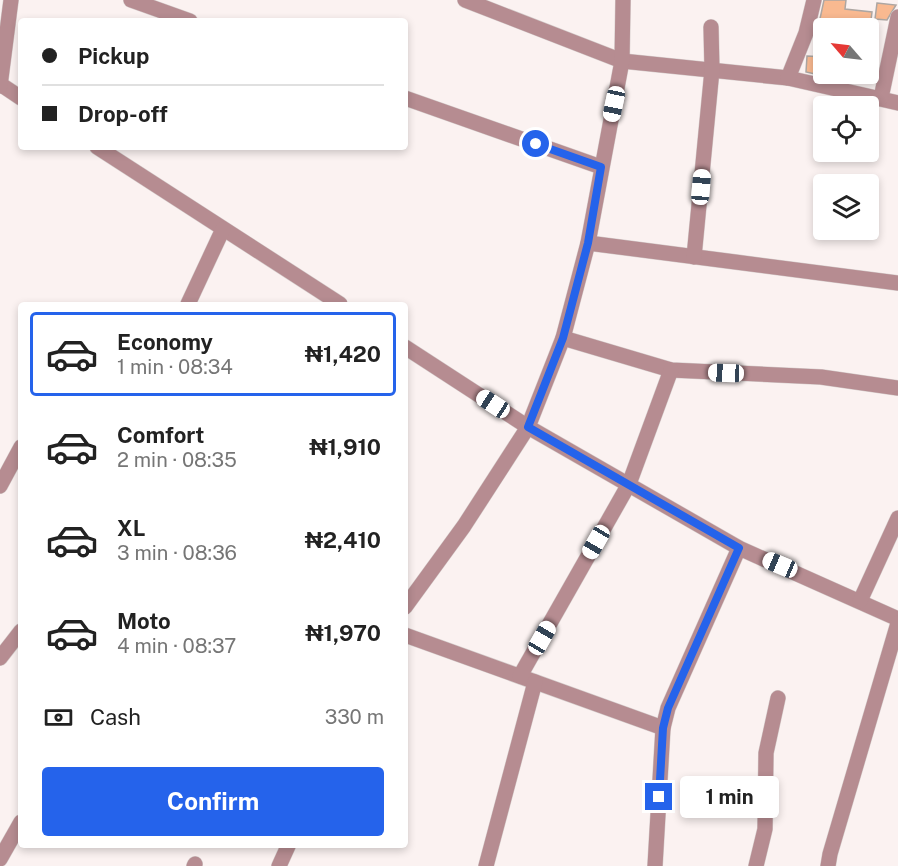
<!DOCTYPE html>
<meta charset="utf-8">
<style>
body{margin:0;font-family:"Public Sans",sans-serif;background:#f6f6f6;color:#222;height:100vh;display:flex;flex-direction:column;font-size:22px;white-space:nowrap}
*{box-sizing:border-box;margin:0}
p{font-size:20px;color:#767676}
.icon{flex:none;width:33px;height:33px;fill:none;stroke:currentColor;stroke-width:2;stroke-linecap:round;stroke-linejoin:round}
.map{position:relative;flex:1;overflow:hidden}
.sheet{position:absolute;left:18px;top:302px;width:390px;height:546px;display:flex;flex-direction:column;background:#fff;border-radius:6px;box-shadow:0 3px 9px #0003}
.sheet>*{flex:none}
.hud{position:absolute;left:18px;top:18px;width:390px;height:132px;border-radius:6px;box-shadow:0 3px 9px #0003;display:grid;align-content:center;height:132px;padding:0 24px;background:#fff}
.needle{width:39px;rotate:298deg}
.controls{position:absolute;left:813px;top:18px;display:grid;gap:12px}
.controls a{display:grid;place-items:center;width:66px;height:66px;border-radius:6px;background:#fff;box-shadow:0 3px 9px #0003;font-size:30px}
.end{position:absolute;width:27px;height:27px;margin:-14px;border:8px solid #2563eb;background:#fff;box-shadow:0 0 0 3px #fff}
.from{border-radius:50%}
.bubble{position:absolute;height:42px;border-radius:6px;background:#fff;box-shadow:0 3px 9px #0003;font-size:20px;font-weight:700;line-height:42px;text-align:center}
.car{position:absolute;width:18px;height:36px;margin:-18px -9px;border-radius:8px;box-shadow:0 0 4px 2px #0007;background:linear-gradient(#fff 24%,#345 0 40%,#fff 0 76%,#345 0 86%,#fff 0)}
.hud b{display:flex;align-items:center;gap:21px;height:57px;font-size:22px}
.hud b+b{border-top:2px solid #e0e0e0}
.hud i{width:15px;height:15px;background:#222}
ul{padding:10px 0 0;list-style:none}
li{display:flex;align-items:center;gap:18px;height:84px;margin:0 12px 9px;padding:0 12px;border:3px solid transparent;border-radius:6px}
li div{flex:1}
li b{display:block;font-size:22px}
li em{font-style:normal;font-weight:700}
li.active{border-color:#2563eb}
li>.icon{width:54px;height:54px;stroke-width:1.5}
.pay{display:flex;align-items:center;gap:15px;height:66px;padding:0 24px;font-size:22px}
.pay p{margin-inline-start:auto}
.action{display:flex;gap:12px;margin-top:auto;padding:12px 24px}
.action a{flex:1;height:69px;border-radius:6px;background:#2563eb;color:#fff;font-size:24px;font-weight:700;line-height:69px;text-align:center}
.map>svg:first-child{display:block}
.building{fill:#f9b990;stroke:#ada6a2;stroke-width:1.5}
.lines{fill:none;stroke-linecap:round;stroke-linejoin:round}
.minor-casing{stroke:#d5cdcc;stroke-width:16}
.minor{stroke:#b68c91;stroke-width:15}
.route{stroke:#2563eb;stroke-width:8}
</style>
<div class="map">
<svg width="898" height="866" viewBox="0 0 898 866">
<rect width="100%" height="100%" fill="#fbf2f1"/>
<g class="building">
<polygon points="824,0 846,0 845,9 872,12 870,28 818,28"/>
<polygon points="877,3 896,5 887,20 875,19"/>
<polygon points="807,56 824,57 824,76 806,72"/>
</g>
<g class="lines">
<g class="minor-casing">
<g id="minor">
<polyline points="131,0 190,21"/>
<polyline points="465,0 622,61 788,78 898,103"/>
<polyline points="788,78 806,33 814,0"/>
<polyline points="0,84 21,98"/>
<polyline points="0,86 11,0"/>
<polyline points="405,98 601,167"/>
<polyline points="881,98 898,17"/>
<polyline points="97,147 340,304"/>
<polyline points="588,243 898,283"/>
<polyline points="694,257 712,70 711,27"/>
<polyline points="188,304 223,229"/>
<polyline points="563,338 671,370 821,377 898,388"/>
<polyline points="405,347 528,427 739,548 898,619"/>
<polyline points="0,486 21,447"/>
<polyline points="860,601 898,518"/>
<polyline points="405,607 464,526 528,427 563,338 588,243 622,61 623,0"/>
<polyline points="405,635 663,728"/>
<polyline points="0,658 21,631"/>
<polyline points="520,676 629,484 671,370"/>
<polyline points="0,859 21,822"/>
<polyline points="194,866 195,864"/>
<polyline points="279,866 289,844"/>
<polyline points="486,866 535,682"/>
<polyline points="655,866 663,728 668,708 739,548"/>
<polyline points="756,866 765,829 766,753 778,698"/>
<polyline points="828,866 830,854 898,623"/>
</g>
</g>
<use href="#minor" class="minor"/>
</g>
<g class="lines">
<polyline class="route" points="536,144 601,167 588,243 563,338 528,427 739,548 668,708 663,728 659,797"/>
</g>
</svg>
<div class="controls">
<a><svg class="needle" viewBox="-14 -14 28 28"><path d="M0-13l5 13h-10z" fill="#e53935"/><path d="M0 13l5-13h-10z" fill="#767676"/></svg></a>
<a><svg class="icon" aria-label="locate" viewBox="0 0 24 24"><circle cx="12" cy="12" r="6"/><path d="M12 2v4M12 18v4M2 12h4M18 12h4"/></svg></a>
<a><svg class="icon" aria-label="layers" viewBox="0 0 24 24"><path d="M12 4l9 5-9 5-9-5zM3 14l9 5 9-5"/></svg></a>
</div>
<i class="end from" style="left:536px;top:144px"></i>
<i class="end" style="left:659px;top:797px"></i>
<div class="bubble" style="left:680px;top:776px;width:99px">1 min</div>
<i class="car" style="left:614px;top:104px;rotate:192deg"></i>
<i class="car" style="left:701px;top:187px;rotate:5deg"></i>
<i class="car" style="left:726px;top:373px;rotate:272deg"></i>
<i class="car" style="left:493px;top:404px;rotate:303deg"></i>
<i class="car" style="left:596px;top:542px;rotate:210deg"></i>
<i class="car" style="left:780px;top:565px;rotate:293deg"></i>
<i class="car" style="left:542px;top:638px;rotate:30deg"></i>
<div class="hud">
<b><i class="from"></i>Pickup</b>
<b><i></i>Drop-off</b>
</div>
<section class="sheet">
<ul>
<li class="active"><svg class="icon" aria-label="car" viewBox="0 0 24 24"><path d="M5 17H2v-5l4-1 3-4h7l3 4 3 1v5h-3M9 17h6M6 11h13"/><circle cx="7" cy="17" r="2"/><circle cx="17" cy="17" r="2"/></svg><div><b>Economy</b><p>1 min · 08:34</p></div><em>₦1,420</em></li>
<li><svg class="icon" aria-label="car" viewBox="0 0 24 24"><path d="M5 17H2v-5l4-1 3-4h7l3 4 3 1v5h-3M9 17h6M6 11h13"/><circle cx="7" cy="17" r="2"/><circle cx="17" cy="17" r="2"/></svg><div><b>Comfort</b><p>2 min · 08:35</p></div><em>₦1,910</em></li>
<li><svg class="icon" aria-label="car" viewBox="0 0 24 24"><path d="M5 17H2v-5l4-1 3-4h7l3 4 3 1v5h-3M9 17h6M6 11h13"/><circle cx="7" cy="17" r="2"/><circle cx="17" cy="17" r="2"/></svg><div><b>XL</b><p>3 min · 08:36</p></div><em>₦2,410</em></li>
<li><svg class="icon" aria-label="car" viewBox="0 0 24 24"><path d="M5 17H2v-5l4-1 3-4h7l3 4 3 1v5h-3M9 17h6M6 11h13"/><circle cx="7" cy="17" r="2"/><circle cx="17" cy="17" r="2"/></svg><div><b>Moto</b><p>4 min · 08:37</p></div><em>₦1,970</em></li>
</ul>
<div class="pay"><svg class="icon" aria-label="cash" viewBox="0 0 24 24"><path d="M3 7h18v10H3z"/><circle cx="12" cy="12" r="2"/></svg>Cash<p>330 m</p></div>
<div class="action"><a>Confirm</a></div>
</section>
</div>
